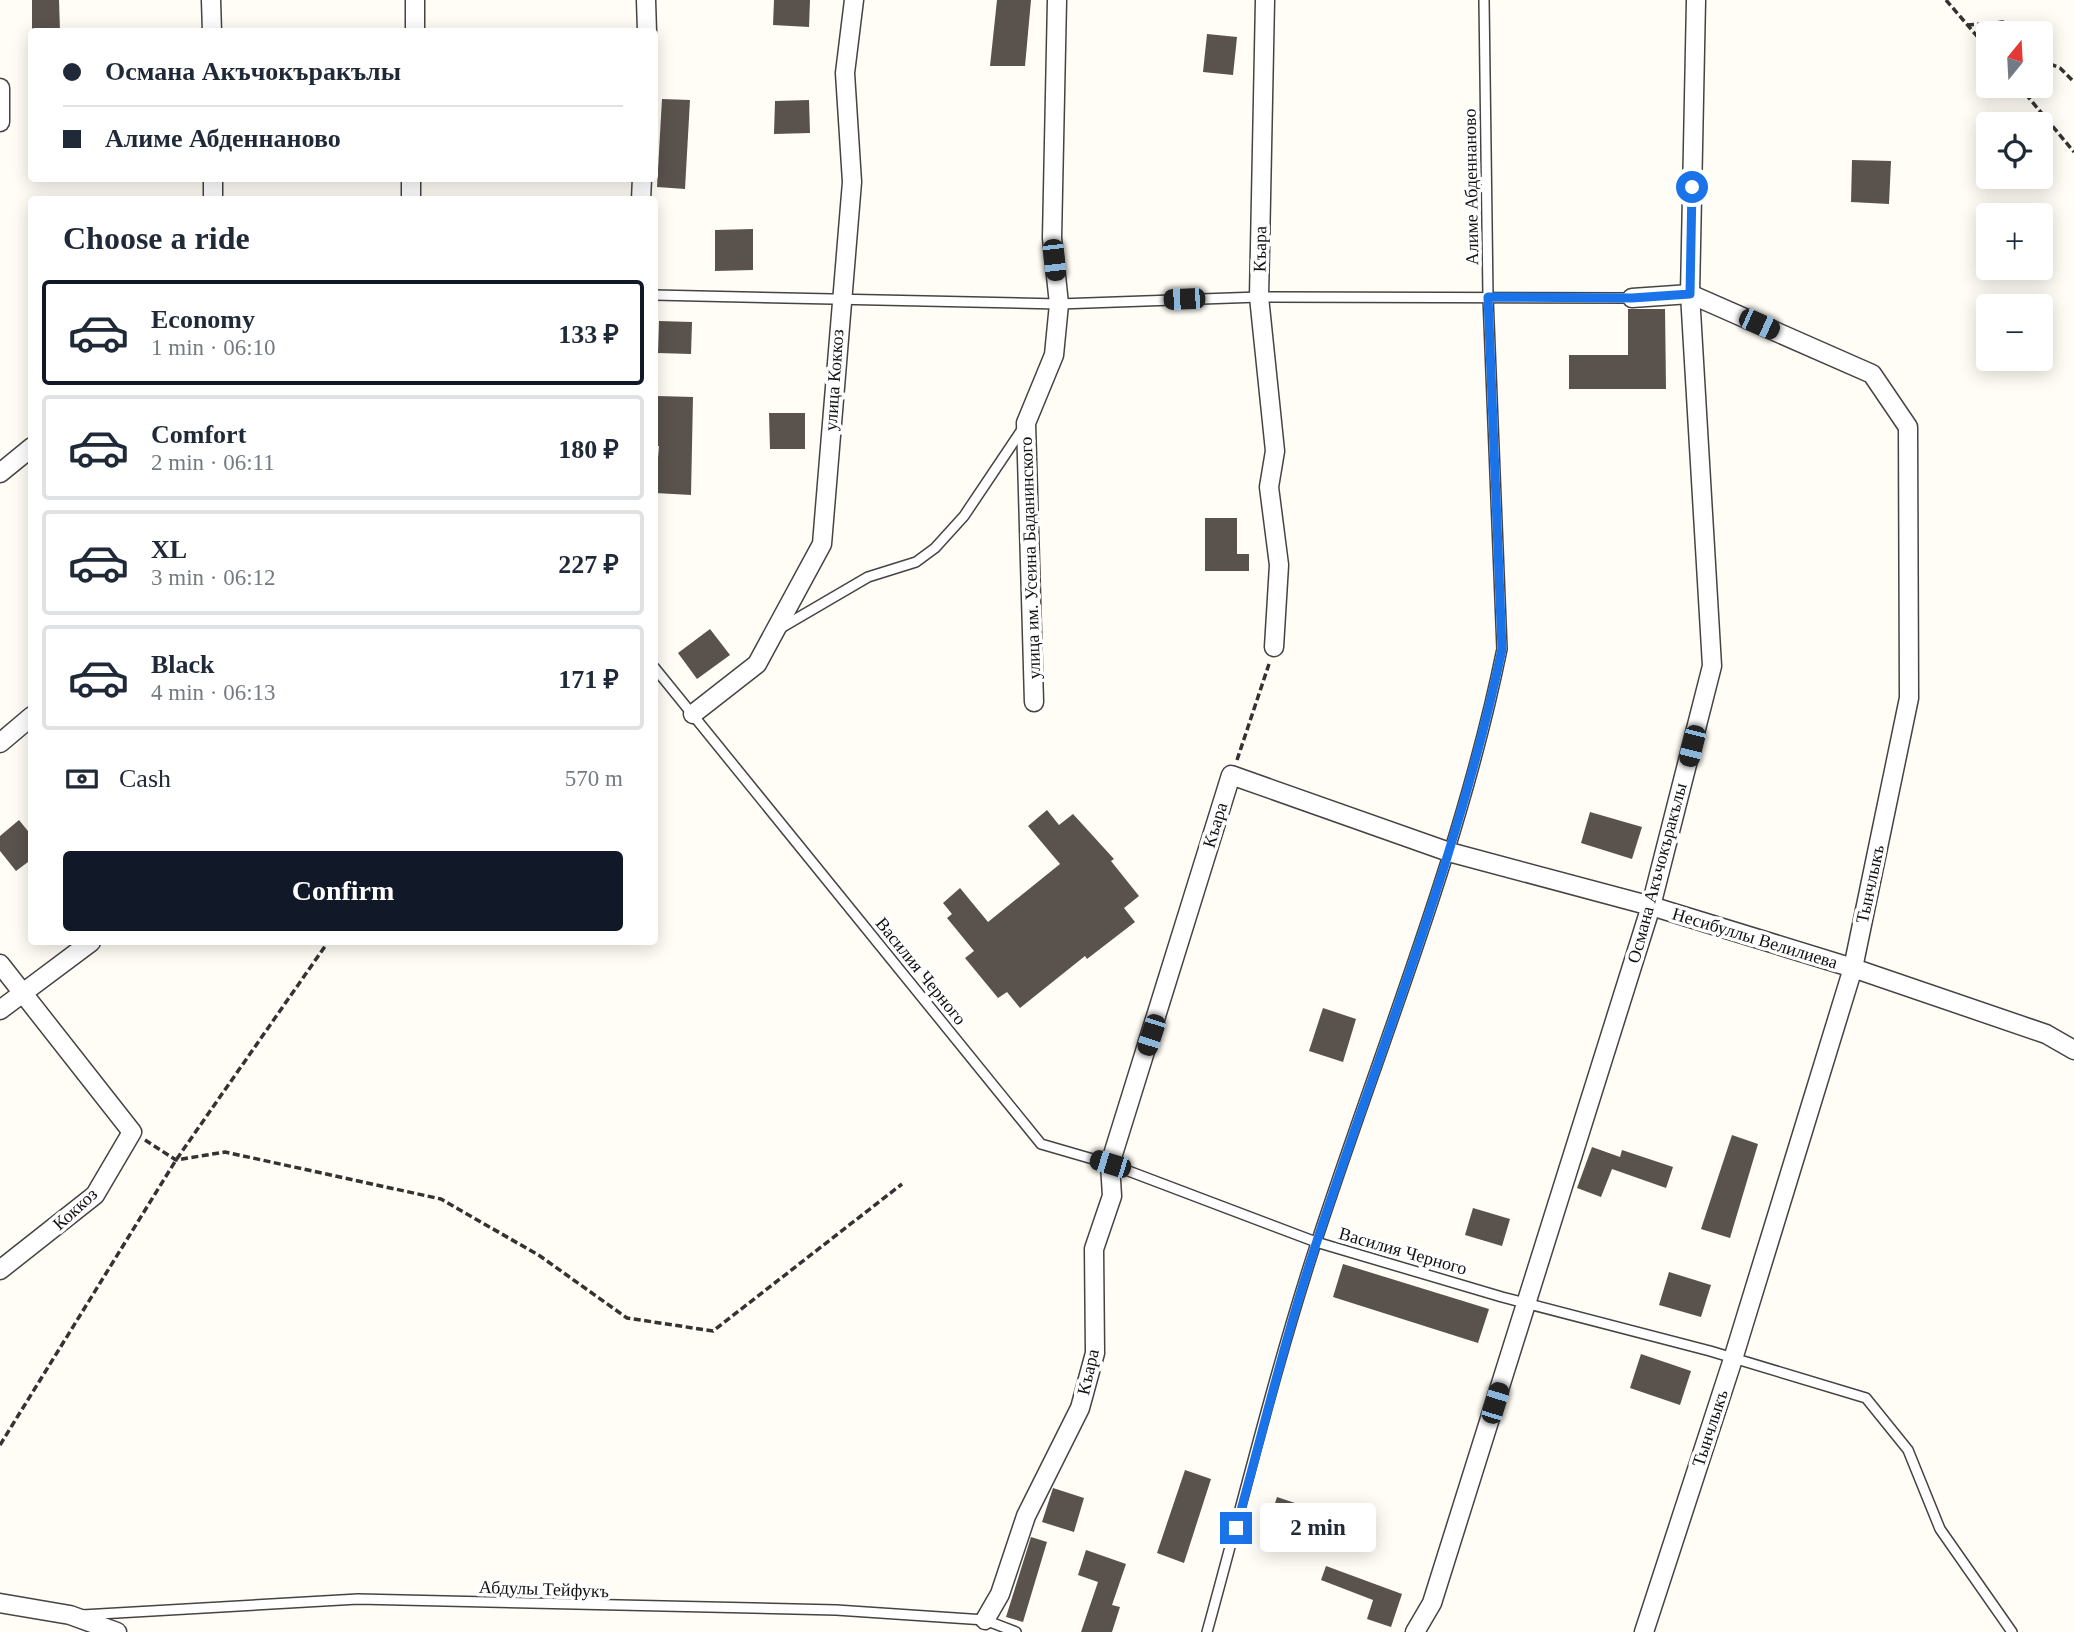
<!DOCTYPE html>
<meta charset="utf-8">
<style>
body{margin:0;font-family:"Times New Roman",serif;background:#f6f6f7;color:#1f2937;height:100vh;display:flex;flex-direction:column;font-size:26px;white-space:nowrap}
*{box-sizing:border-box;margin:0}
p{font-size:23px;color:#747a83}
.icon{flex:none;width:38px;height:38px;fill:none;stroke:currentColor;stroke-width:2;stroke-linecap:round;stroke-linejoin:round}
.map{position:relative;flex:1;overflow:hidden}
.sheet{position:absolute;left:28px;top:196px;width:630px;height:749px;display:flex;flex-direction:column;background:#fff;border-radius:7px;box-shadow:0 4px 18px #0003}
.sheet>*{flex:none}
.banner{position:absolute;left:28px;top:28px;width:630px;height:154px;border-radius:7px;box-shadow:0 4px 18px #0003;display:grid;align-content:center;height:154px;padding:0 35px;background:#fff}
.needle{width:46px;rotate:18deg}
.tools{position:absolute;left:1976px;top:21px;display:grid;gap:14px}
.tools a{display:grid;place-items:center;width:77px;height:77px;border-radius:7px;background:#fff;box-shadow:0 4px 18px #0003;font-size:35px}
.end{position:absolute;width:32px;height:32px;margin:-16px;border:9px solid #1a73e8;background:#fff;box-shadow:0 0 0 4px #fff}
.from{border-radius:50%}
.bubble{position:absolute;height:49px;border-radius:7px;background:#fff;box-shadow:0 4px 18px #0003;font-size:23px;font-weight:800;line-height:49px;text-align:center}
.car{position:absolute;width:21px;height:42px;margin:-21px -10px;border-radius:9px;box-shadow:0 0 5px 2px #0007;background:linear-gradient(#222 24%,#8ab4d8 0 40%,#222 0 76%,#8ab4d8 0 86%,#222 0)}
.banner b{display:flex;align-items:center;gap:24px;height:66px;font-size:26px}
.banner b+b{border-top:2px solid #e0e1e3}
.banner i{width:18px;height:18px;background:#1f2937}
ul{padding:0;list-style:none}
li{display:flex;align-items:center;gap:21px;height:105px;margin:0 14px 10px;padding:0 21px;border:4px solid #e0e1e3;border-radius:7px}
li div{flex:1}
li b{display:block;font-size:26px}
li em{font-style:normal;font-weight:800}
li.active{border-color:#111827}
li>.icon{width:63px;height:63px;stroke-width:1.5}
h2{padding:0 35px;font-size:32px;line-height:84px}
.pay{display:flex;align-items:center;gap:18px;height:77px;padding:0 35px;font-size:26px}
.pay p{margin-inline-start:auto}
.primary-button{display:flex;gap:14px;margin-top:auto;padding:14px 35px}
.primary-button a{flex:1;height:80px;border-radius:7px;background:#111827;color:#fff;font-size:28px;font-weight:800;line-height:80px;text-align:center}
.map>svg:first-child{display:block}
.building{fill:#5a524d}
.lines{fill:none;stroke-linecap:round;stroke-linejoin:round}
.lane-casing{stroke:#444;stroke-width:12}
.street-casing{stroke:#444;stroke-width:21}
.path{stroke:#333;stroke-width:3.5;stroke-dasharray:7 3.5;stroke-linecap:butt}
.lane{stroke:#fff;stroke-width:9}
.street{stroke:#fff;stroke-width:18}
.route{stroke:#1a73e8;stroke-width:9}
.labels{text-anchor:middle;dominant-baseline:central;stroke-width:7;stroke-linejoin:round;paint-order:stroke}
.street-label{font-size:18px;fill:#111;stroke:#fff}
</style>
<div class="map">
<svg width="2074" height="1632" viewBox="0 0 2074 1632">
<rect width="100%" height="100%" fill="#fffdf5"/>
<g class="building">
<polygon points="32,0 59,0 60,32 32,32"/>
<polygon points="774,0 810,0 809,27 773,25"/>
<polygon points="997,0 1031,0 1025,66 990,66"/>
<polygon points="1207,34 1237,37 1233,75 1203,72"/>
<polygon points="662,99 690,100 685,189 657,187"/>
<polygon points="809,100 810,133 774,134 775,101"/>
<polygon points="1852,160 1891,161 1889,204 1851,202"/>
<polygon points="753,229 753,270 715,271 715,230"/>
<polygon points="1628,309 1665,309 1666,389 1569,389 1569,355 1628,355"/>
<polygon points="659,321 692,322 691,354 658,353"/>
<polygon points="657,396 693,397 691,495 655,493 659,446 656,446"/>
<polygon points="769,413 805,413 805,449 770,449"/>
<polygon points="1205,518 1237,518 1237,554 1249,554 1249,571 1205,571"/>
<polygon points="710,629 730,655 697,679 678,653"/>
<polygon points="1047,810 1059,825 1073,814 1114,859 1111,861 1139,896 1124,908 1135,922 1087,959 1085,956 1020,1008 1007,992 998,998 965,958 974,951 947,918 952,914 943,903 960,888 988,922 1060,864 1028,826"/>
<polygon points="1590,812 1642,827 1632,859 1581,843"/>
<polygon points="19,820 32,836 32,859 16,871 0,851 0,836"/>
<polygon points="1323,1008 1356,1019 1343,1062 1309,1051"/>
<polygon points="1732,1135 1758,1144 1730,1238 1701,1229"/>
<polygon points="1592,1147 1620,1157 1622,1150 1673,1167 1666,1188 1612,1169 1601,1197 1577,1188"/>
<polygon points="1473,1208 1510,1219 1502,1246 1465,1235"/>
<polygon points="1343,1264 1489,1309 1478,1343 1333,1297"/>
<polygon points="1669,1272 1711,1285 1701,1317 1659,1305"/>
<polygon points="1641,1354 1691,1371 1680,1405 1630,1388"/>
<polygon points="1185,1470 1211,1479 1184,1563 1157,1553"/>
<polygon points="1053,1488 1084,1498 1074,1532 1042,1522"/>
<polygon points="1277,1497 1313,1509 1304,1538 1268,1525"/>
<polygon points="1031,1537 1047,1542 1023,1622 1006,1617"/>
<polygon points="1086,1550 1126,1564 1112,1605 1120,1607 1112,1632 1081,1632 1098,1582 1078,1575"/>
<polygon points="1326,1566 1402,1594 1391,1627 1367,1619 1373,1600 1321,1580"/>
</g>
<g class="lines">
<g class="lane-casing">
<g id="lane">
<polyline points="654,295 1059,304 1259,297 1632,298"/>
<polyline points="779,629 868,577 916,562 935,548 964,516 1023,428"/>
<polyline points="654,667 1041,1144 1110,1164 1316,1242 1502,1297 1710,1351 1866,1398 1908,1450 1940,1529 2012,1632"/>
<polyline points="82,1615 358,1599 836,1610 985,1620 1016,1632"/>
<path d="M 1207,1632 C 1243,1502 1275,1368 1317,1240 C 1381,1044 1461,851 1502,649 L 1488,297 L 1484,0"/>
</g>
</g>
<g class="street-casing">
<g id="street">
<polyline points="211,0 212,32"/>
<polyline points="646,0 647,32"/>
<polyline points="1265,0 1259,297 1275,451 1269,487 1279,565 1274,647"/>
<polyline points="415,32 415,0"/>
<polyline points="0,88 0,122"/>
<polyline points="213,178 213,200"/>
<polyline points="411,200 411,178"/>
<polyline points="641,200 642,178"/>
<polyline points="1632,298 1690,294 1872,374 1908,427 1909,698 1853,968 1733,1359 1644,1632"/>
<polyline points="0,473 32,447"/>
<polyline points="1034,702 1026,423 1054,355 1059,304 1052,238 1057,0"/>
<polyline points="693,714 757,664 822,544 852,182 845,73 854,0"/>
<polyline points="0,743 32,716"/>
<polyline points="0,964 132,1132 95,1195 0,1270"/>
<polyline points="0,1010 91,942"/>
<polyline points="0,1603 70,1615 117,1632"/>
<polyline points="985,1620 1000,1594 1026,1516 1080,1408 1095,1353 1094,1249 1112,1196 1110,1164 1231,775 1449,852 1651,906 1853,968 2046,1034 2074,1050"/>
<polyline points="1415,1632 1432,1603 1651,906 1712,666 1690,294 1696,0"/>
</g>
</g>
<g class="path">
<polyline points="1946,0 1988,49"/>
<polyline points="1967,25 2003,22 2014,33"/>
<polyline points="2040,60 2060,68 2074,82"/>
<polyline points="2019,86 2074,152"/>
<polyline points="1237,760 1269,664"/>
<polyline points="145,1140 176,1160 225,1152 441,1199 540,1256 627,1318 713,1331 902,1184"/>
<polyline points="0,1445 176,1160 328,942"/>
</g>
<use href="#lane" class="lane"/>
<use href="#street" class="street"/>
</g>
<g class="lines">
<path class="route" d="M 1236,1528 C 1263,1432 1286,1333 1318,1238 C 1382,1043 1460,851 1502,649 L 1488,297 L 1632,298 L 1690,294 L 1692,187"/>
</g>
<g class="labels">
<g class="street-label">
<text transform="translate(1471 187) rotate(-91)">Алиме Абденнаново</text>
<text transform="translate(1260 249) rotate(-89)">Къара</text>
<text transform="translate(834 380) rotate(-86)">улица Коккоз</text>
<text transform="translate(1030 558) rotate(-92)">улица им. Усеина Баданинского</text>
<text transform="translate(1215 825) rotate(-73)">Къара</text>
<text transform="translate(1657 873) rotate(-75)">Османа Акъчокъракълы</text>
<text transform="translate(1870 884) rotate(-78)">Тынчлыкъ</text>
<text transform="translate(1755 938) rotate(17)">Несибуллы Велилиева</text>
<text transform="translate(921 971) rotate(51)">Василия Черного</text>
<text transform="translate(75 1209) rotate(-42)">Коккоз</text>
<text transform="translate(1403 1251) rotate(16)">Василия Черного</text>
<text transform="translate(1088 1372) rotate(-77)">Къара</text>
<text transform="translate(1710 1428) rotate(-72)">Тынчлыкъ</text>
<text transform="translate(544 1589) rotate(2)">Абдулы Тейфукъ</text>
</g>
</g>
</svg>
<div class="tools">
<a><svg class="needle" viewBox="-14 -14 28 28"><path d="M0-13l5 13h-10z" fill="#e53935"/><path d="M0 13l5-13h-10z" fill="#747a83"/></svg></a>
<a><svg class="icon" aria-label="locate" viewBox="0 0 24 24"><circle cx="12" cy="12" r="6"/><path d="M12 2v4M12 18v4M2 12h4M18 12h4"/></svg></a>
<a>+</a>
<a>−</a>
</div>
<i class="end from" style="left:1692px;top:187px"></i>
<i class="end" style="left:1236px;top:1528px"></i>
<div class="bubble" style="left:1260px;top:1503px;width:116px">2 min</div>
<i class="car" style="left:1054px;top:260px;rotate:174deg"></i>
<i class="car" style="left:1184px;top:299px;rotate:268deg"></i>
<i class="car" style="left:1759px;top:324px;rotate:114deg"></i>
<i class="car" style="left:1692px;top:746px;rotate:194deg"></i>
<i class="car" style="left:1151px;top:1035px;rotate:198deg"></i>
<i class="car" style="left:1110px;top:1164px;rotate:287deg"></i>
<i class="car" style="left:1495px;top:1403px;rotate:17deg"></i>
<div class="banner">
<b><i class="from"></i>Османа Акъчокъракълы</b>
<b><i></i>Алиме Абденнаново</b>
</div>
<section class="sheet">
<h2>Choose a ride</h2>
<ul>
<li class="active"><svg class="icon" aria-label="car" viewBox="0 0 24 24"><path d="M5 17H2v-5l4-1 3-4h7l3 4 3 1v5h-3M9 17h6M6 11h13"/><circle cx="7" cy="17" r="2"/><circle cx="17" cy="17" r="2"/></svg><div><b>Economy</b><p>1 min · 06:10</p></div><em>133 ₽</em></li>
<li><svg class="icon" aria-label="car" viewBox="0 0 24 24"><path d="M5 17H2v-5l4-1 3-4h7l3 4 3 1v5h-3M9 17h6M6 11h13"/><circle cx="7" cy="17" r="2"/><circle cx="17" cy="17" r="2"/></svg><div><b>Comfort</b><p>2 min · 06:11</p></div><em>180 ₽</em></li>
<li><svg class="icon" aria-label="car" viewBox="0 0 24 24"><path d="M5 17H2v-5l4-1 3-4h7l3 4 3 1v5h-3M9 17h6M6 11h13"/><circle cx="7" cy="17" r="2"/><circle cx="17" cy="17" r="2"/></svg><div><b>XL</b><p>3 min · 06:12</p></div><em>227 ₽</em></li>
<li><svg class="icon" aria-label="car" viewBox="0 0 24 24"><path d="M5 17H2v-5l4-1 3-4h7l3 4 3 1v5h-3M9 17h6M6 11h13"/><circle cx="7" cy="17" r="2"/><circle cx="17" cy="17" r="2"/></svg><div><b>Black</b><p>4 min · 06:13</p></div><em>171 ₽</em></li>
</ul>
<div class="pay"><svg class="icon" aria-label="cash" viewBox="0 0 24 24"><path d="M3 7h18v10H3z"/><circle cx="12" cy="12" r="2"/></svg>Cash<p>570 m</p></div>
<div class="primary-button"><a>Confirm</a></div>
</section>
</div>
